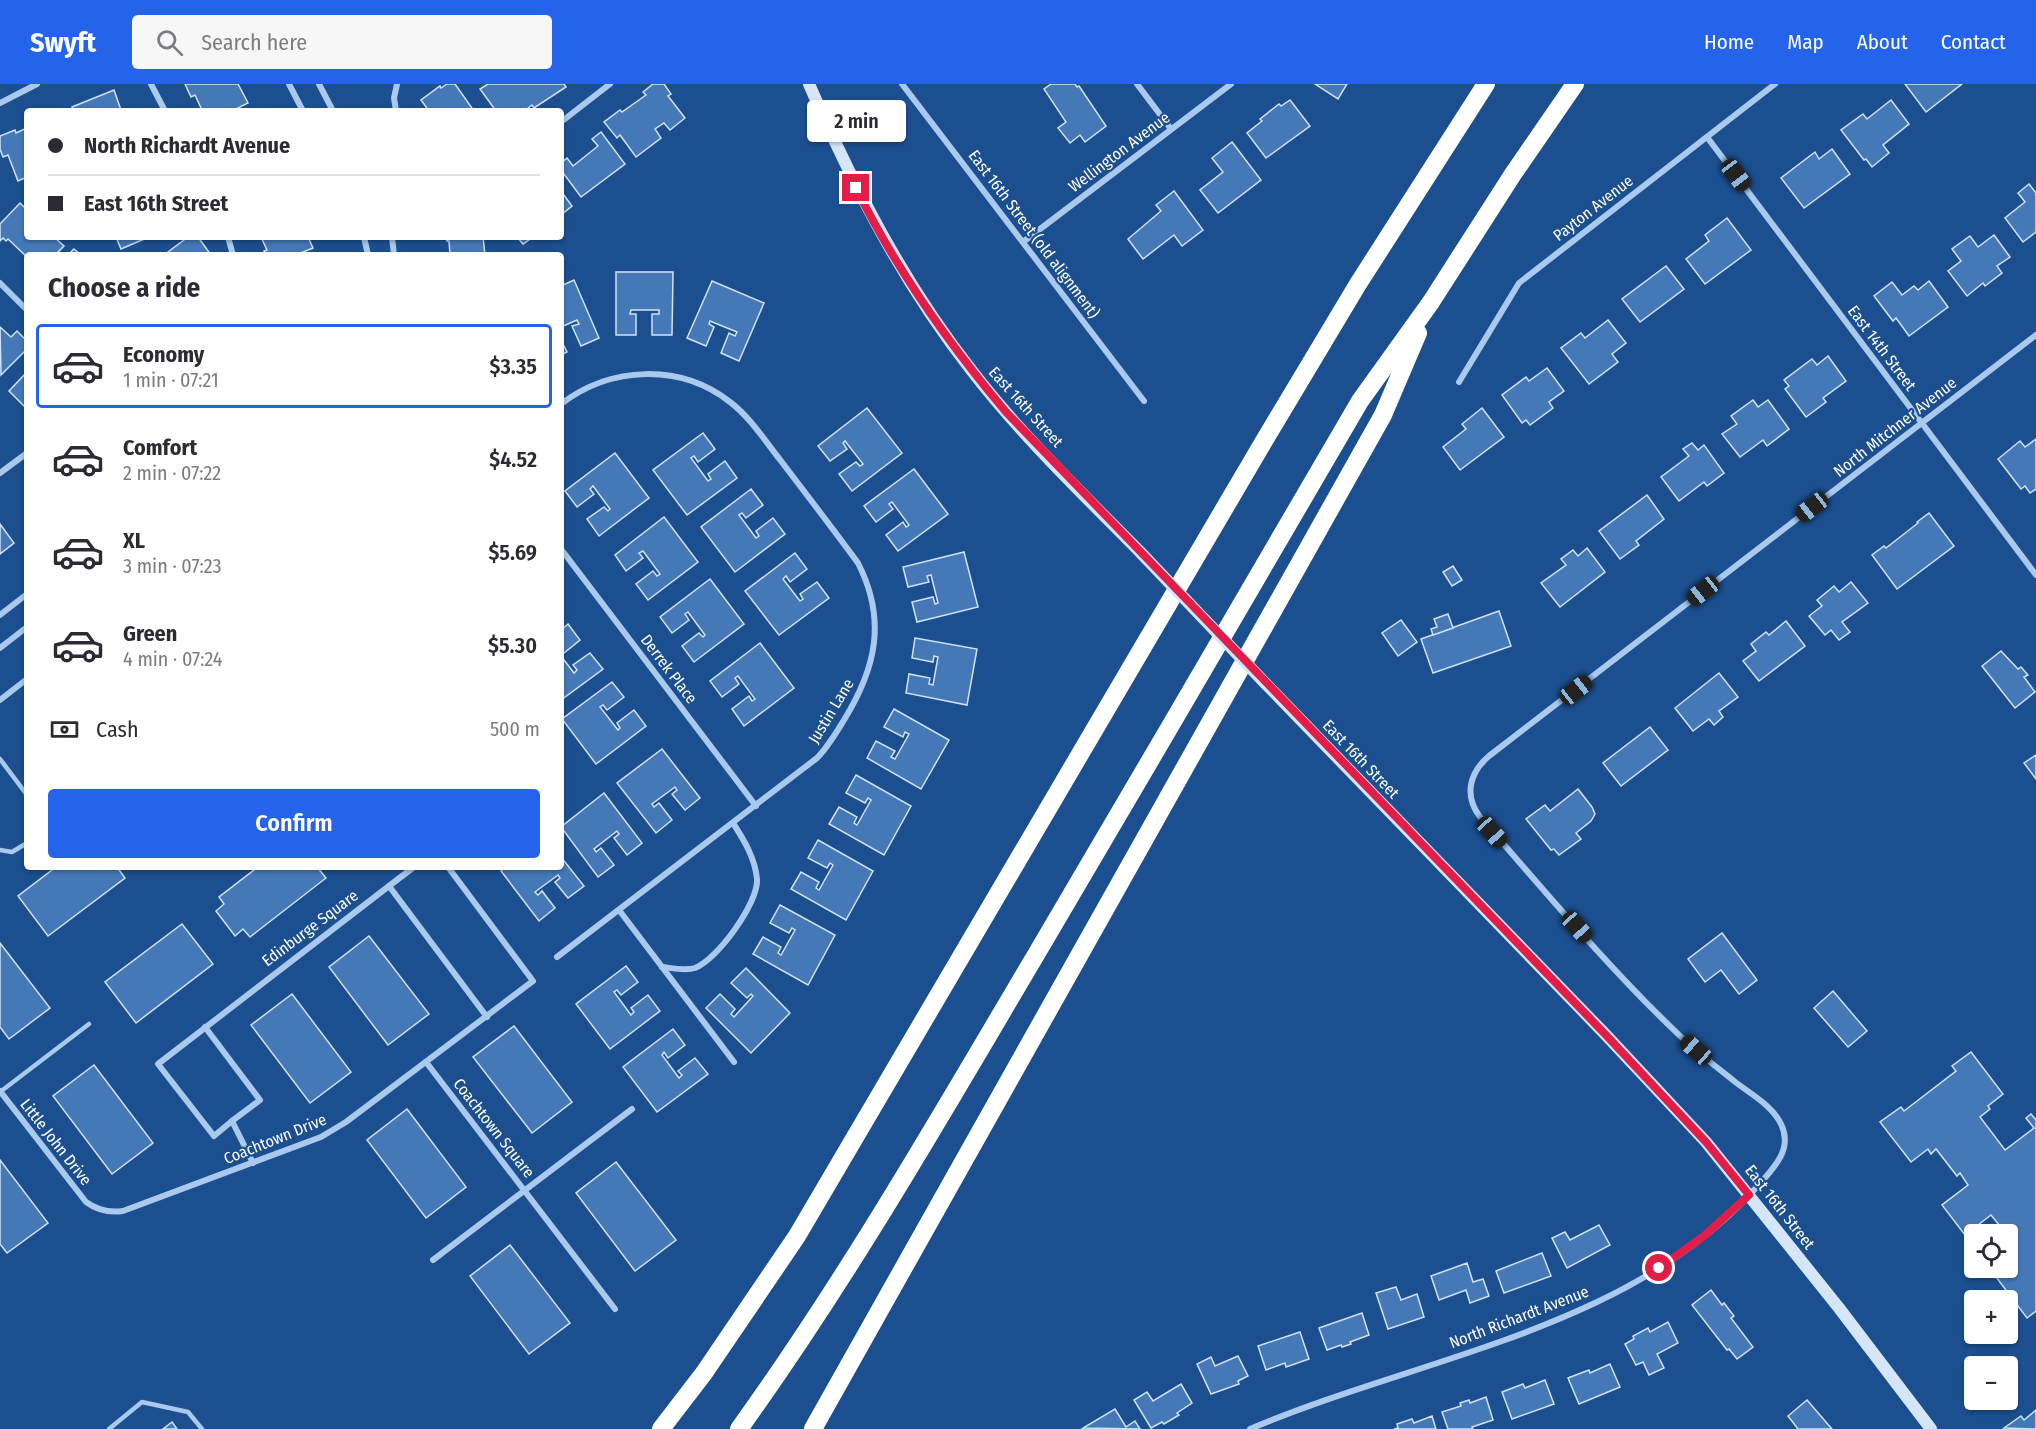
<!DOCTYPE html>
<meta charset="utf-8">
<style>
body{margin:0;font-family:"Fira Sans Condensed",sans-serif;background:#f7f7f7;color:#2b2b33;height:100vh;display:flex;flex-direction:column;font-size:22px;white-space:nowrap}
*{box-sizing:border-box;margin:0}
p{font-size:20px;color:#7c7c81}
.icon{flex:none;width:33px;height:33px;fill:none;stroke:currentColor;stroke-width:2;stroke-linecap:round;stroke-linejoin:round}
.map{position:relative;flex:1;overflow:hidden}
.side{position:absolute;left:24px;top:168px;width:540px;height:618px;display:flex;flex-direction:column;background:#fff;border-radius:6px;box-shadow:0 2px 4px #0004}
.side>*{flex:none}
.top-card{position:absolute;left:24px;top:24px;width:540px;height:132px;border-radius:6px;box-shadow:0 2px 4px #0004;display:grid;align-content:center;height:132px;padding:0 24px;background:#fff}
.buttons{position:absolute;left:1964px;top:1140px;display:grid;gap:12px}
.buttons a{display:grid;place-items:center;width:54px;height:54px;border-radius:6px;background:#fff;box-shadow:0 2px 4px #0004;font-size:30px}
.end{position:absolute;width:27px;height:27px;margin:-14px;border:8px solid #e11d48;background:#fff;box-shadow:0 0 0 3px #fff}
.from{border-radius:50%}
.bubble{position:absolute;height:42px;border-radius:6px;background:#fff;box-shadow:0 2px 4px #0004;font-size:20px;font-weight:600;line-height:42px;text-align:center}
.car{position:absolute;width:18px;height:36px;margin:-18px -9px;border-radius:8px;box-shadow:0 0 4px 2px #0007;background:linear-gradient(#222 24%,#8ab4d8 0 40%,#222 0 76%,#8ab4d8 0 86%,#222 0)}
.top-card b{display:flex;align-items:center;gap:21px;height:57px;font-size:22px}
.top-card b+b{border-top:2px solid #e1e1e2}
.top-card i{width:15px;height:15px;background:#2b2b33}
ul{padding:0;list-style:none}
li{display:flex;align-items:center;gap:18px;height:84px;margin:0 12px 9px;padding:0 12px;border:3px solid transparent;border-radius:6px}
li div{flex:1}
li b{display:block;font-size:22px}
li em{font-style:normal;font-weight:600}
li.active{border-color:#2563eb}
li>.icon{width:54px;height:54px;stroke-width:1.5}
h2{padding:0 24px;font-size:27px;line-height:72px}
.pay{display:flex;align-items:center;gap:15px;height:66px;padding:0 24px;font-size:22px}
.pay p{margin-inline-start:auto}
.primary-button{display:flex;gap:12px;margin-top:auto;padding:12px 24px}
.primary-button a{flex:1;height:69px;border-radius:6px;background:#2563eb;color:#fff;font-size:24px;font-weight:600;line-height:69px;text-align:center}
header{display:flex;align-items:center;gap:36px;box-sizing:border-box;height:84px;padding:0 30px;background:#2563eb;color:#fff}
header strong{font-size:28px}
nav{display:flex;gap:33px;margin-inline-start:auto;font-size:21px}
.search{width:420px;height:54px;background:#f7f7f7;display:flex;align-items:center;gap:15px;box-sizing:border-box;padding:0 21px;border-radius:6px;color:#7c7c81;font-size:22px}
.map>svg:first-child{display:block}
.building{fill:#4478b7;stroke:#cfe3fa;stroke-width:1.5}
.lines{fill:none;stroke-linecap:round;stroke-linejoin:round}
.lane{stroke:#a9c9ee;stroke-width:4.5}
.street{stroke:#a9c9ee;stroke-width:6}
.secondary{stroke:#d6e6fa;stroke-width:12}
.highway{stroke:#fff;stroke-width:18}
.secondary-bridge{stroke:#d6e6fa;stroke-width:12}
.route{stroke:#e11d48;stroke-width:8}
.labels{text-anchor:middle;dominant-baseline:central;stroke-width:4.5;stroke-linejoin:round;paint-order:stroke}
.street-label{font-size:16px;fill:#fff;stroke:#1b4f8f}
</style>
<header>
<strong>Swyft</strong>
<div class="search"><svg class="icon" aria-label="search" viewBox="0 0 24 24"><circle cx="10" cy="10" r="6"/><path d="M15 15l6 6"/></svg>Search here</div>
<nav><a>Home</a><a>Map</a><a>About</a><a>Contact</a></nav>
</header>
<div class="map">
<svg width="2036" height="1345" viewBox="0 0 2036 1345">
<rect width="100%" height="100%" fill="#1b4f8f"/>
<g class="building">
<polygon points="185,0 238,0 248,19 232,27 198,27 201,24 195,11 191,13"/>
<polygon points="447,0 455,0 474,27 429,27 421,16 440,2 441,4"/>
<polygon points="488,0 564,0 566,3 534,24 532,21 524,27 496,27 480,5"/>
<polygon points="653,0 664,0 671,10 668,12 685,34 670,46 664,39 655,45 661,54 636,73 620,51 617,54 604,38 620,26 622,28 646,11 643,8"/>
<polygon points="1051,0 1075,0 1077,3 1079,2 1106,42 1085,58 1080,51 1070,59 1058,44 1066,38 1044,5"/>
<polygon points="1315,0 1347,0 1338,15"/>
<polygon points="1905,0 1962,0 1926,28"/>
<polygon points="114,6 121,26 74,27 72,23"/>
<polygon points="1290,16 1310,42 1266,74 1247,49 1262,37 1260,35 1279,20 1281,22"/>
<polygon points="1891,16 1909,40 1883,61 1889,69 1872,83 1866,75 1864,76 1841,46 1863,30 1867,35"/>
<polygon points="27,44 27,93 18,97 8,71 3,73 0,65 0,52 15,46 16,49"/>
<polygon points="601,48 625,80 581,113 561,86 561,79 567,74 573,82 598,62 592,55"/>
<polygon points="1232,58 1261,96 1218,129 1200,106 1223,88 1212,74"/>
<polygon points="1832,65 1850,90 1804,124 1781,94 1815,68 1819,75"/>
<polygon points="2029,100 2036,109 2036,148 2023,158 2005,134 2025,118 2018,109"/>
<polygon points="561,107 572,122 561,131"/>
<polygon points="1174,107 1203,146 1182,162 1174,151 1143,175 1128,155 1161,127 1156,121"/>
<polygon points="20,119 27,126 27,153 54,153 64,162 55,171 27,171 27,173 8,155 6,157 3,154 0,157 0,140"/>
<polygon points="1727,134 1751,166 1705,200 1686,175 1709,157 1705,151"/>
<polygon points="1994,151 2010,173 1997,182 2002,189 1985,202 1983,199 1967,212 1948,187 1961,177 1952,165 1970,152 1978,163"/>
<polygon points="116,153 149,153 121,165"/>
<polygon points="188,153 198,153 211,171 164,171"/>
<polygon points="261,153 308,153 313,164 296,171 266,171 264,167 267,166"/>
<polygon points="446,153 483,153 485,171 450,171 449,157 447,157"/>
<polygon points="517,153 533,153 523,160"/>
<polygon points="74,165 81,171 68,171"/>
<polygon points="1666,182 1684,205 1640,238 1622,215"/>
<polygon points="616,188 673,188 672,251 652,251 652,230 659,230 659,226 631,226 630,230 636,230 636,251 616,251"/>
<polygon points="574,196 599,254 581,262 572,242 579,240 577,236 561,243 561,202"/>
<polygon points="712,197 764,219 739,277 721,269 729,249 735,252 737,248 710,237 709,240 714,243 706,262 687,254"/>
<polygon points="1929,197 1948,223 1909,252 1896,234 1893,237 1874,212 1892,198 1902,211 1914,202 1918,206"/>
<polygon points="1608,236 1626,259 1612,270 1618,278 1589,300 1561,264 1581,249 1585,254"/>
<polygon points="0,243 11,253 17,247 27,257 27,265 1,291"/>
<polygon points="561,256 567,268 561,271"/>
<polygon points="1828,272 1846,297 1823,314 1826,318 1806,333 1785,305 1789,302 1784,296 1812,275 1817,281"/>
<polygon points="1547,284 1564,307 1549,318 1553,324 1530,341 1526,336 1522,339 1502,311 1526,293 1529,297"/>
<polygon points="27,288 27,325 9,307"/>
<polygon points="1753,316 1758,323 1768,316 1789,345 1767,362 1763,356 1740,373 1722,350 1737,340 1731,332"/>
<polygon points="867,324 902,369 852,407 839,390 856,378 860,382 863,380 845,357 843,359 847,365 830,377 818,362"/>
<polygon points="1482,324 1504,353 1460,386 1443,363 1466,345 1462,340"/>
<polygon points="703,349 715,365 698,378 694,372 691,374 708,397 711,395 708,390 725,377 737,394 687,431 653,386"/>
<polygon points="2036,355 2036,405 2030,409 2025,402 2021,405 1998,375 2020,357 2025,363"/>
<polygon points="1692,359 1698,366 1704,361 1724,389 1707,402 1704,398 1679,417 1661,393 1689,372 1683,365"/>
<polygon points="615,369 649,414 599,452 587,435 604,423 608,427 610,425 593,402 590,405 594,410 577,423 565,407"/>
<polygon points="914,385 948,430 898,467 886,451 903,438 906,443 909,441 892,418 889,420 893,425 876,438 864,422"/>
<polygon points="751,405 763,421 746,434 742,429 739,431 756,454 759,452 756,447 773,434 785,450 735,488 701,443"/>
<polygon points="1647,411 1664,435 1636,457 1639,461 1620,475 1599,447"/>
<polygon points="1929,429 1954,462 1897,505 1872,471 1884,462 1886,464 1918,439 1917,438"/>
<polygon points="664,433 698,478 648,516 636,500 653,487 657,492 660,490 643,467 639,469 643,474 626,487 615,471"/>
<polygon points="0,440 14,459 0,470"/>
<polygon points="1587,464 1605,488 1560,523 1541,499 1566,481 1561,475 1573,466 1578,472"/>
<polygon points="964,468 978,523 917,538 912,518 933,513 935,520 938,519 931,491 927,492 929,498 908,503 903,483"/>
<polygon points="795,469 807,485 790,498 786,492 783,495 800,517 803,515 800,510 817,498 829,514 779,551 745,507"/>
<polygon points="1453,482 1462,496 1452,502 1443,488"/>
<polygon points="710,495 744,540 694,578 682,562 699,549 703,553 705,551 688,528 685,530 689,536 672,549 660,533"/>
<polygon points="1851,498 1868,519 1842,538 1850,548 1839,556 1831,546 1825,551 1809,532 1822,522 1817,516 1834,502 1839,508"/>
<polygon points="1499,527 1511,562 1433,589 1421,555"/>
<polygon points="1448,530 1453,544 1433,551 1431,545 1437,543 1434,535"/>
<polygon points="1401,536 1417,558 1398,572 1382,549"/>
<polygon points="1786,537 1805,562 1759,597 1743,577 1756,567 1751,560 1766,548 1769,551"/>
<polygon points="568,540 580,556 564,569 561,565 561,546"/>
<polygon points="915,554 977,565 967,621 906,609 909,590 930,594 929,600 933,601 938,573 934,572 933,578 912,574"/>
<polygon points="760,559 794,604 744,642 732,625 749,612 752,617 755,615 738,592 735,594 739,600 722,613 710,597"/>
<polygon points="2001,567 2018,585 2021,583 2028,591 2024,593 2035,608 2015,624 1982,582"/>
<polygon points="590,569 603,585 561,616 561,572 574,589 577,586 573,581"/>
<polygon points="1719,589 1738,613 1719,627 1723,633 1714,641 1709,635 1693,647 1675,624"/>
<polygon points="612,598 624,613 607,626 603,621 600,623 618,646 620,644 617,639 634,626 646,642 596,680 562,635"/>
<polygon points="894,625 949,656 921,705 867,674 876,657 895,667 891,673 895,675 909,650 905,648 903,653 884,643"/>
<polygon points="1650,643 1668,666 1621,702 1603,679"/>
<polygon points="662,665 700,714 685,726 672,710 677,706 675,703 652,720 654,723 659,719 672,736 656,749 617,699"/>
<polygon points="2036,671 2036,695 2024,679"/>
<polygon points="856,691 911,722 884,771 829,740 839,723 857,733 854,739 857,741 871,716 868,714 865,719 846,709"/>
<polygon points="1578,705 1592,723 1595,730 1591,737 1576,749 1581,755 1559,771 1554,765 1551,766 1526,735 1545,721 1550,727"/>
<polygon points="604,709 642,759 627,771 614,754 619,750 617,747 594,765 596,768 601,764 614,781 598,793 561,743"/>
<polygon points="818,756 873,787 846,836 791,805 801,788 819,798 816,804 819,806 833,781 830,779 827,784 808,774"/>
<polygon points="561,773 584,802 568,814 555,798 560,794 558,791 535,808 538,811 542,807 555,824 539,837 501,787 506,783 561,783"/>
<polygon points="56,783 117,783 125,794 48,852 18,812"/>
<polygon points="258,783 317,783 326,794 250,853 243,845 235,852 216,827 224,820 219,813"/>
<polygon points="780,821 835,851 808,901 753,870 763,853 781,863 778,869 781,871 795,846 792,844 789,849 770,839"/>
<polygon points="182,840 213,880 136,939 105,898"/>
<polygon points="1722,849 1757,896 1739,910 1721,886 1705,898 1688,875"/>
<polygon points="369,852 429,930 388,961 329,883"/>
<polygon points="0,859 50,924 9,955 0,943"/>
<polygon points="626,882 638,898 621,911 617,906 614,908 631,931 634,928 631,924 648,911 660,927 610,965 576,920"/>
<polygon points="746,884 790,929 751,969 706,924 720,910 735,925 731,930 734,933 753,912 751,910 747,914 731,899"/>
<polygon points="1833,907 1867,947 1848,963 1814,924"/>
<polygon points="292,910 351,988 310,1019 251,941"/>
<polygon points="514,942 572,1018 532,1049 473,973"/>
<polygon points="673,945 685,961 668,974 664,968 662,971 679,994 682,991 678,987 695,974 708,990 657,1028 623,983"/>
<polygon points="1971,968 2003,1010 1988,1022 1990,1025 1980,1033 2005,1066 2034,1044 2026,1034 2031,1030 2036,1036 2036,1227 2027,1234 1996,1193 2012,1180 2009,1176 2016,1171 2007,1159 2007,1150 2001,1150 1996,1145 2000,1142 1991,1131 1965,1151 1942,1121 1968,1101 1960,1089 1957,1092 1936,1065 1931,1070 1928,1065 1911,1078 1880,1038 1901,1023 1904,1027 1956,987 1952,982"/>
<polygon points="94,981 153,1059 112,1090 53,1012"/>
<polygon points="407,1025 466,1103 426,1134 367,1056"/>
<polygon points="0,1076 48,1139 7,1169 0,1160"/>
<polygon points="616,1078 676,1156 635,1187 576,1109"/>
<polygon points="1599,1141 1610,1161 1567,1184 1552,1154 1565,1148 1570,1156"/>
<polygon points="510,1161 570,1239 529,1270 470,1192"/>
<polygon points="1542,1169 1551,1192 1504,1209 1496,1187"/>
<polygon points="1467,1179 1473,1198 1483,1195 1489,1212 1470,1219 1466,1206 1439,1216 1431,1192"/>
<polygon points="1396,1203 1401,1216 1417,1210 1424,1233 1388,1245 1376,1209"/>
<polygon points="1711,1206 1722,1221 1724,1219 1734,1232 1731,1234 1753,1263 1737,1275 1729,1265 1727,1266 1692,1221"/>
<polygon points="1362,1229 1369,1251 1350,1258 1351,1260 1342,1263 1341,1261 1327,1266 1319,1244"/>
<polygon points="1668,1238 1678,1259 1657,1270 1664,1284 1649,1291 1643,1278 1636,1281 1625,1260 1634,1255 1633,1252 1648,1244 1650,1248"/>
<polygon points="1300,1248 1309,1275 1286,1283 1285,1279 1266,1286 1258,1262"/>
<polygon points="1238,1272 1248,1292 1238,1297 1239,1300 1211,1310 1197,1280 1211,1273 1215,1282"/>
<polygon points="1610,1280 1620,1303 1579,1320 1568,1294 1589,1286 1590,1289"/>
<polygon points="1545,1296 1554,1320 1512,1335 1502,1308 1523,1300 1525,1304"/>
<polygon points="1181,1300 1192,1319 1177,1329 1179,1331 1164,1340 1162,1338 1151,1344 1134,1316 1147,1308 1153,1317"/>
<polygon points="1486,1313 1493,1336 1472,1343 1473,1345 1448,1345 1442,1328 1461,1322 1460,1319 1469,1316 1470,1319"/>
<polygon points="1807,1316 1832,1345 1798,1345 1788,1332"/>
<polygon points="1115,1325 1126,1343 1135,1337 1140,1345 1083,1344"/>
<polygon points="2036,1326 2036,1345 2004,1344 2021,1332 2024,1336"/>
<polygon points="1432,1332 1436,1345 1394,1345 1398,1344 1397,1340 1412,1335 1414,1339"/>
<polygon points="172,1338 177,1345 163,1345"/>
</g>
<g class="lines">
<g class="lane">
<polyline points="0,675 27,711"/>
<polyline points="0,766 12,768 27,759"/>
<polyline points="0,1008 89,940"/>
<polyline points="109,1345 142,1318 188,1328 202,1345"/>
</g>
<g class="street">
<polyline points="151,0 165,27"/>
<polyline points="289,0 303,27"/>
<polyline points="319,0 333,27"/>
<polyline points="902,0 1144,317"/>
<polyline points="1137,0 1171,45"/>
<polyline points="0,19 37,0"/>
<polyline points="396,27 394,14 397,0"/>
<polyline points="561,38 610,0"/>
<polyline points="1707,53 2036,491"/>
<polyline points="228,153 233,171"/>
<polyline points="364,153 368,171"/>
<polyline points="392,153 394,171"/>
<polyline points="1023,158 1231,0"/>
<polyline points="0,199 27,226"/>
<polyline points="1459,298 1519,199 1775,0"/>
<polyline points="0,389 27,369"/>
<polyline points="561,465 756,722"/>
<polyline points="0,531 27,510"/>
<polyline points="0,564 27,543"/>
<polyline points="0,616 27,595"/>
<polyline points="389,802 414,783"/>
<polyline points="619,826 734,978"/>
<path d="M 557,873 L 817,674 C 828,663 836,649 844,636 C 876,584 887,536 858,479 C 833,445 807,411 781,377 C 765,357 751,334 730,318 C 680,279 611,282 561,320"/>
<path d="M 662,883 C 672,884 685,887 695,884 C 717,876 759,818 757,795 C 755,774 744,756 733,739"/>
<polyline points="205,943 260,1016 232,1037"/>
<polyline points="426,978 615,1225"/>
<path d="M 0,1007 L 86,1118 C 97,1126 109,1129 123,1127 L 321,1053 L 346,1038 L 533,897 L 448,783"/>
<polyline points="253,1079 232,1037 214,1052 158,980 389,802 487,933"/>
<polyline points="433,1176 632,1025"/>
<path d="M 1250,1345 C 1419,1273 1627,1247 1755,1105 C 1772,1086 1794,1066 1781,1040 C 1772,1021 1749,1009 1734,997 C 1714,981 1694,966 1676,948 C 1606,881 1544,806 1480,733 C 1464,712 1469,689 1489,672 L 2036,251"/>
</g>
<g class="secondary">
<path d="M 809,0 C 854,103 903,199 972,287 C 1023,353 1084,411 1142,470"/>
<polyline points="1265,599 1605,950 1706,1058 1839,1224 1931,1345"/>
</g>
<g class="highway">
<polyline points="661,1345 704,1289 797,1152 1264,357 1358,200 1486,0"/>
<path d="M 739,1345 C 849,1192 941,1031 1037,869 C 1145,685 1253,502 1360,317 L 1431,218 L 1513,90 L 1575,0"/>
<polyline points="813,1345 1383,331 1418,249"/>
</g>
<polyline class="secondary-bridge" points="1142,470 1265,599"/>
</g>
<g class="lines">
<path class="route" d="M 856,104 C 896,185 948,259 1006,328 L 1605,950 L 1706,1058 L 1749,1111 L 1704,1152 L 1659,1184"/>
</g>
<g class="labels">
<g class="street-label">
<text transform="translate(1119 68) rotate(-37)">Wellington Avenue</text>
<text transform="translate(1593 124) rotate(-38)">Payton Avenue</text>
<text transform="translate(1034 150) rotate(53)">East 16th Street (old alignment)</text>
<text transform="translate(1882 264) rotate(53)">East 14th Street</text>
<text transform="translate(1026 323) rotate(48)">East 16th Street</text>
<text transform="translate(1895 343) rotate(-38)">North Mitchner Avenue</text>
<text transform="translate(669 585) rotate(53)">Derrek Place</text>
<text transform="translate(831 627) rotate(-59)">Justin Lane</text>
<text transform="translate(1361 675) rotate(46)">East 16th Street</text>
<text transform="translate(310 844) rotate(-37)">Edinburge Square</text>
<text transform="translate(494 1044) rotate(52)">Coachtown Square</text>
<text transform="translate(275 1055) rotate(-22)">Coachtown Drive</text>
<text transform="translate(56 1058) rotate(52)">Little John Drive</text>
<text transform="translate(1780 1123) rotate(52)">East 16th Street</text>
<text transform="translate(1519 1233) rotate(-21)">North Richardt Avenue</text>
</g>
</g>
</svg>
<div class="buttons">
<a><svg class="icon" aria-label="locate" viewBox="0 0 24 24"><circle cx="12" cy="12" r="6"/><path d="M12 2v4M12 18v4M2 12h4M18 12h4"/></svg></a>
<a>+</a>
<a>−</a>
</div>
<i class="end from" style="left:1659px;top:1184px"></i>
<i class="end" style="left:856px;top:104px"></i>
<div class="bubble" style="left:807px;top:16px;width:99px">2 min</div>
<i class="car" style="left:1736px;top:91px;rotate:143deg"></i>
<i class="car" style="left:1812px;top:423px;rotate:232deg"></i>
<i class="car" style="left:1703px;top:507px;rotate:232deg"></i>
<i class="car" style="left:1576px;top:606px;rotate:52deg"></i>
<i class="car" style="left:1492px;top:748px;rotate:138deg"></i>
<i class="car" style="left:1577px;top:843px;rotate:138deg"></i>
<i class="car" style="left:1696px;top:966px;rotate:311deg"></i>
<div class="top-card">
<b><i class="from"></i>North Richardt Avenue</b>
<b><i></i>East 16th Street</b>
</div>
<section class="side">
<h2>Choose a ride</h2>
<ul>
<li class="active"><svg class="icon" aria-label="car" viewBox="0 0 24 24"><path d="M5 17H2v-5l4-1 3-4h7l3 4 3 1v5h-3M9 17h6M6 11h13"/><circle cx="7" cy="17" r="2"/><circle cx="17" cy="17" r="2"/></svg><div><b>Economy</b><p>1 min · 07:21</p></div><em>$3.35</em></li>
<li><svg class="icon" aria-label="car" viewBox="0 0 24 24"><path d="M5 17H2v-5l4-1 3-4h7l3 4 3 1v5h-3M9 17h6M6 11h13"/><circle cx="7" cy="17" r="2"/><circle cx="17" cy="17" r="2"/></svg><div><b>Comfort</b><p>2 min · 07:22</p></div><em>$4.52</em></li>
<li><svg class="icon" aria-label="car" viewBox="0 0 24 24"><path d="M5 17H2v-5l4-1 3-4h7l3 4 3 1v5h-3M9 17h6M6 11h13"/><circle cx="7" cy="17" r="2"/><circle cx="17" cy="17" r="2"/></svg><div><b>XL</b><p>3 min · 07:23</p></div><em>$5.69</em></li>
<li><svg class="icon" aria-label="car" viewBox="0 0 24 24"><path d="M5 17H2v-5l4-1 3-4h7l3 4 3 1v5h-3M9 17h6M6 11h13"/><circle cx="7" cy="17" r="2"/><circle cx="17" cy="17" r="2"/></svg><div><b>Green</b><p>4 min · 07:24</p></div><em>$5.30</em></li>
</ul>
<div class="pay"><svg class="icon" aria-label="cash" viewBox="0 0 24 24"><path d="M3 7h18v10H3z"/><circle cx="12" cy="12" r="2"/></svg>Cash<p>500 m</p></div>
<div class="primary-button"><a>Confirm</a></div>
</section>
</div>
